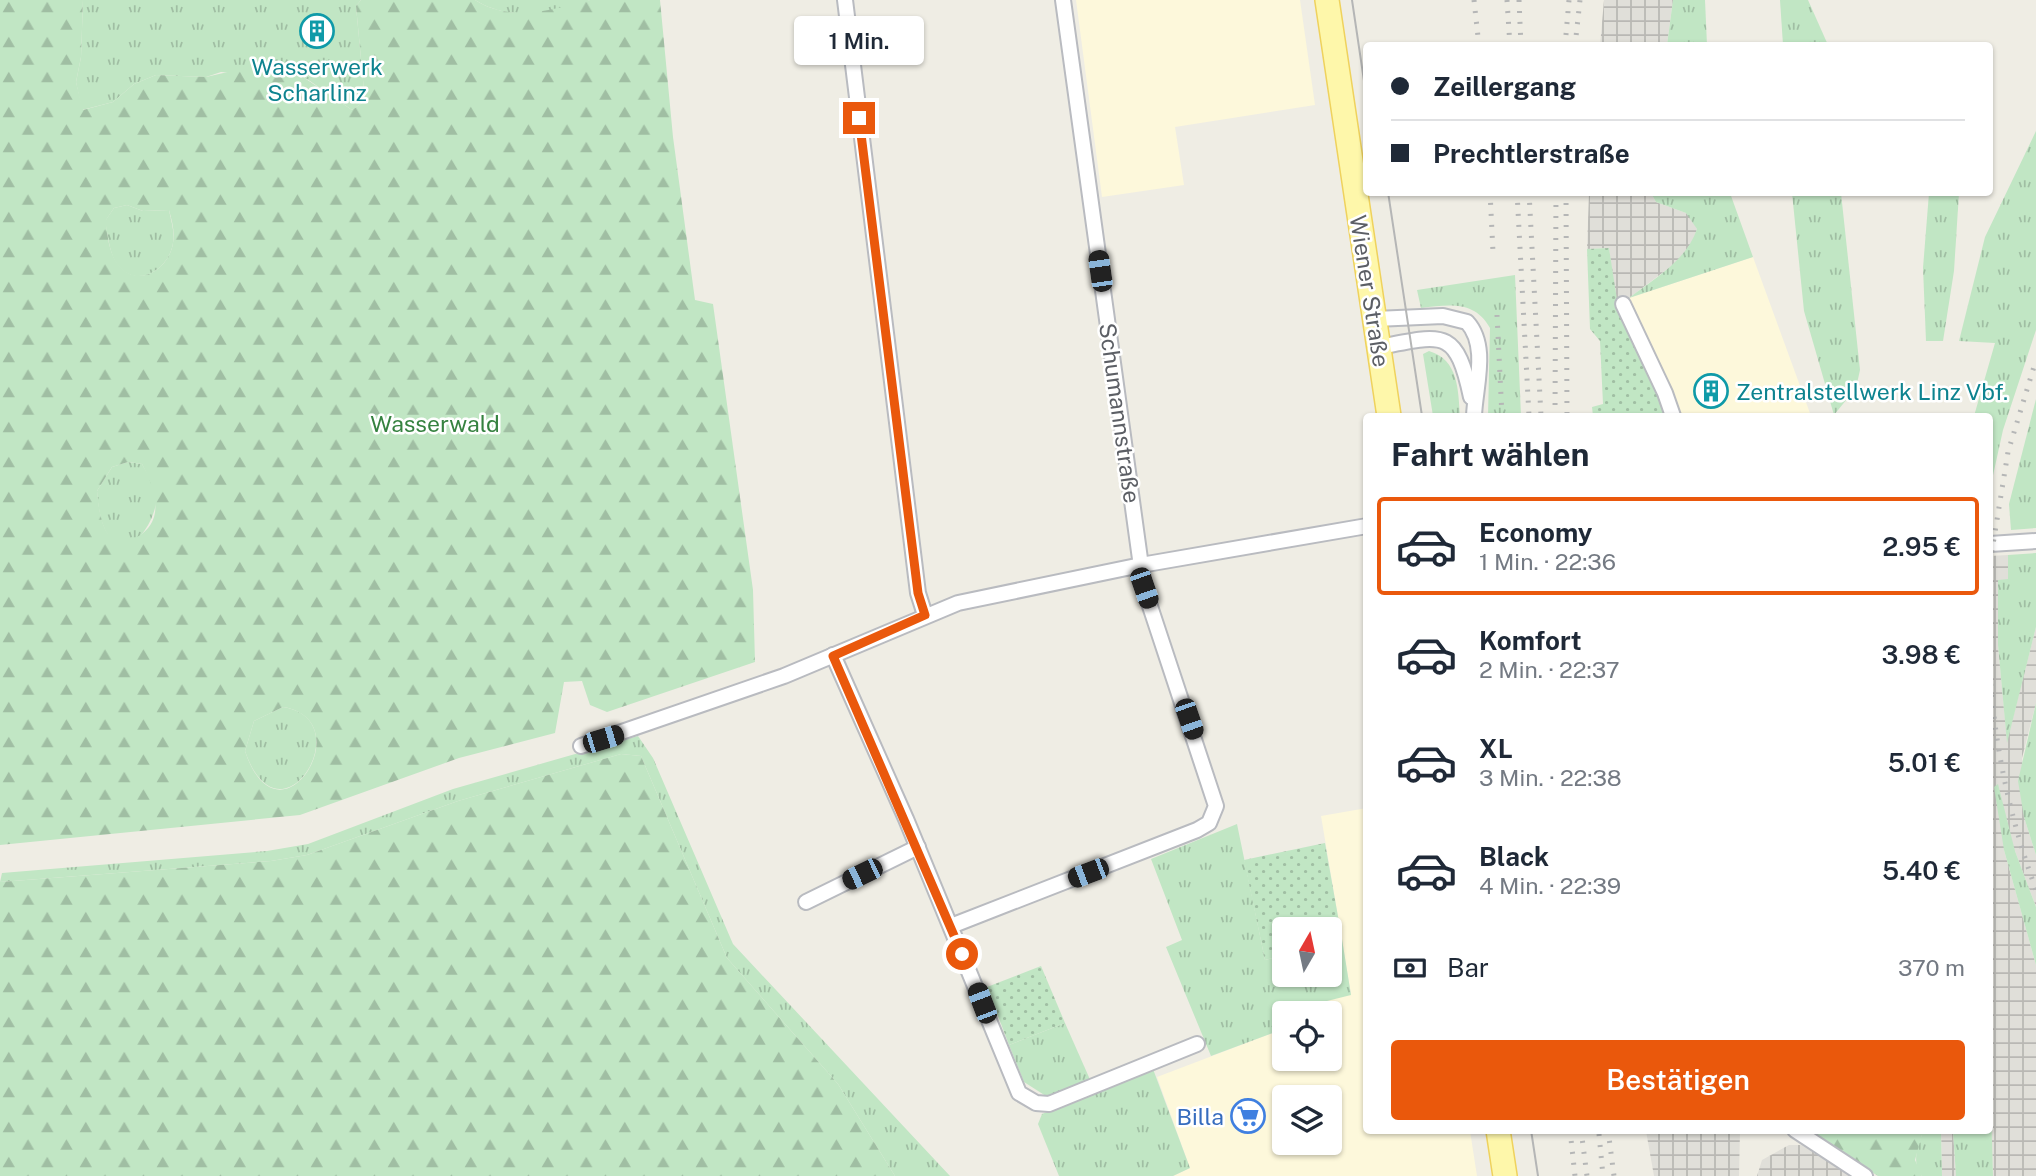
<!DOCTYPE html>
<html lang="de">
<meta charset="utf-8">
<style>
body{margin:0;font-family:"Public Sans",sans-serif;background:#f6f6f7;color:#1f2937;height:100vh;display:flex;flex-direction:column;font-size:26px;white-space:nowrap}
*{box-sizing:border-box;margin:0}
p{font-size:23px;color:#747a83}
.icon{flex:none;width:38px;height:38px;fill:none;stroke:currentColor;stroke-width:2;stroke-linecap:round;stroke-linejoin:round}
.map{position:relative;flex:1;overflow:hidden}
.side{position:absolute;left:1363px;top:413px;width:630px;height:721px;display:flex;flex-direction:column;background:#fff;border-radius:7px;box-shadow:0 2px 5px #0004}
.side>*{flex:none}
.banner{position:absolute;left:1363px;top:42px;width:630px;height:154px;border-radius:7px;box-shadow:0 2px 5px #0004;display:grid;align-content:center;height:154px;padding:0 28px;background:#fff}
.needle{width:46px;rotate:9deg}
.controls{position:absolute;left:1272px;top:917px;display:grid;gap:14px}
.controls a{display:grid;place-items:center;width:70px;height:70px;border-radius:7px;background:#fff;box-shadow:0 2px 5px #0004;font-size:35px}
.end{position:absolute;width:32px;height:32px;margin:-16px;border:9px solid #ea580c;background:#fff;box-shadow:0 0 0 4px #fff}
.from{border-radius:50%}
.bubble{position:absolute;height:49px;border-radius:7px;background:#fff;box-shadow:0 2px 5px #0004;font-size:23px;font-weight:600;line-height:49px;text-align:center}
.car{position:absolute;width:21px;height:42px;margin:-21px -10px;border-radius:9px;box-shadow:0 0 5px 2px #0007;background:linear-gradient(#222 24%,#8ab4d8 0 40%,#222 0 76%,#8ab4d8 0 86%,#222 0)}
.banner b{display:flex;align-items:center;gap:24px;height:66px;font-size:26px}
.banner b+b{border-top:2px solid #e0e1e3}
.banner i{width:18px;height:18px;background:#1f2937}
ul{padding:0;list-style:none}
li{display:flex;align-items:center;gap:21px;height:98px;margin:0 14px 10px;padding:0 14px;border:4px solid transparent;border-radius:7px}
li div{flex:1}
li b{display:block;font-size:26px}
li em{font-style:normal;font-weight:600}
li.on{border-color:#ea580c}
li>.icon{width:63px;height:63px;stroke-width:1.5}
h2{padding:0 28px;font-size:32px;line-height:84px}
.pay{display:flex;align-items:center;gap:18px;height:77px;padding:0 28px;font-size:26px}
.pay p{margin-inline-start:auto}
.button{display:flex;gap:14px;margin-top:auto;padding:14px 28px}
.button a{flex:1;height:80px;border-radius:7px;background:#ea580c;color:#fff;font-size:28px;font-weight:600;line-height:80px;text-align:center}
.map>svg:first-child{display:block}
.commercial{fill:#fdf8db;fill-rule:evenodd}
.industrial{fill:url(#industrial-grid)}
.grass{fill:url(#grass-tufts)}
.forest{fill:url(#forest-firs);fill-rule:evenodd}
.garden{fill:url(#garden-dots)}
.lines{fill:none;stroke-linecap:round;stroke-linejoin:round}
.minor-casing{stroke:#b9bbc0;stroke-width:18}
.primary-casing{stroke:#efd25d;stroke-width:26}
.minor{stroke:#fff;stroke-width:14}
.primary{stroke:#fef7aa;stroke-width:23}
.tram{stroke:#b5b6b6;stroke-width:2}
.rail{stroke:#b5b6b6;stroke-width:5;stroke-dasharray:2 9;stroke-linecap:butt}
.route{stroke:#ea580c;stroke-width:9}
.labels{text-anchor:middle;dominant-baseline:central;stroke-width:5;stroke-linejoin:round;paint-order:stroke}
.culture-label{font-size:23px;fill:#0d838f;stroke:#fff}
.street-label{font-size:23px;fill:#5c5f65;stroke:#fff}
.park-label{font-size:23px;fill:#368240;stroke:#fff}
.shop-label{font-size:23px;fill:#366cbe;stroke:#fff;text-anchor:end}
</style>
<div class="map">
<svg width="2036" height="1176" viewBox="0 0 2036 1176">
<defs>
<pattern id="industrial-grid" width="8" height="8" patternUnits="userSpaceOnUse" patternTransform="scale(1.75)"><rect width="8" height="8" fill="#e0dfd9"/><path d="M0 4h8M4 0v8" fill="none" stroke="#b9b8b4"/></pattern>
<pattern id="grass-tufts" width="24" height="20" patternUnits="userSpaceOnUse" patternTransform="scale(1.75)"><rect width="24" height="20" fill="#c1e6c4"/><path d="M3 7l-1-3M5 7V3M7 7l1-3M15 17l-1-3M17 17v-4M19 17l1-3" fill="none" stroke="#a0bea3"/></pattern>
<pattern id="forest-firs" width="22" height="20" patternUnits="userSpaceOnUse" patternTransform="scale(1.75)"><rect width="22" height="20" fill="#c1e6c4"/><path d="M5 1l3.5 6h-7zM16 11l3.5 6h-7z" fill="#a0bea3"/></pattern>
<pattern id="garden-dots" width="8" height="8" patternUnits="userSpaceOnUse" patternTransform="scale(1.75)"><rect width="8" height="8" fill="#c1e6c4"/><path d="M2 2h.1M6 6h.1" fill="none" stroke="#a0bea3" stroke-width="1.8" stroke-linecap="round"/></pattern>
</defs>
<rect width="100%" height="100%" fill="#efede4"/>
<g class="commercial">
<polygon points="1076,0 1300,0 1315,105 1175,127 1184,185 1102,197"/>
<polygon points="1753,257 1811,416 1679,416 1631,309 1629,298"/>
<path d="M 1367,808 L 1367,1130 L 1470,1131 L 1477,1176 L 1173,1176 L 1190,1168 L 1157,1077 L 1278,1031 L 1274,1015 L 1351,994 L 1321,816 ZM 1284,1013 L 1330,1013 L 1330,1059 L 1284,1059 ZM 1284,1097 L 1330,1097 L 1330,1143 L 1284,1143 Z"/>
</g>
<g class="industrial">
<polygon points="1604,0 1673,0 1667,45 1600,46"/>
<polygon points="1589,193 1651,193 1656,202 1686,213 1694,220 1697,229 1693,241 1678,261 1629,298 1616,303 1609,248 1587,249"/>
<polygon points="2008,555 2009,580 1998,580 1998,645 2007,741 2036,627 2036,703 2022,758 2024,817 2036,855 2036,907 2015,851 2004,850 2036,965 2036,1176 1993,1176 1990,1071 1990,556"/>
<polygon points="1646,1131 1740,1131 1739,1176 1654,1176"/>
<polygon points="1941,1131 1953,1131 1956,1176 1942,1176"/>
<polygon points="1789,1145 1801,1145 1853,1176 1757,1176 1762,1160"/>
</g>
<g class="grass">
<polygon points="83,0 361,0 356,6 365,101 352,110 307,79 221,72 206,77 156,75 134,84 113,102 82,110 76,82 81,57"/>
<path d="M 475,0 L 590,0 C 556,15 508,21 475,0 Z"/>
<polygon points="1673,0 1705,0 1707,45 1667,45"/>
<polygon points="1780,0 1808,0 1828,45 1783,45"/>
<polygon points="2036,131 2036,330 2003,430 1990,489 1990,416 1974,416 1995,343 1959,341 1985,237"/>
<path d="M 1651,193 L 1730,193 L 1753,257 L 1629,298 C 1655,278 1686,261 1697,229 L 1686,213 L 1656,202 Z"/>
<polygon points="1792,193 1841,193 1860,370 1856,388 1834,415 1804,311"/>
<polygon points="1929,193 1959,193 1954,271 1943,341 1926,341 1923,268"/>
<path d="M 127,205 L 143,211 L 169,210 C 171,221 175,232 173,243 C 169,270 136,290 117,264 C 109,253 108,234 105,221 L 114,208 Z"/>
<path d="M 1515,275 L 1521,416 L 1488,416 L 1490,328 C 1474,300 1449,305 1421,308 L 1417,290 Z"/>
<path d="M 1429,351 C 1459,360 1458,390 1460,416 L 1433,416 L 1423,354 Z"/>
<polygon points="2036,399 2036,528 2011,530 2009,504"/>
<path d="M 128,462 L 142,464 C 147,473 153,483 156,493 C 160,514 134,558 114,542 C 101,531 98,507 97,491 L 112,467 Z"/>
<polygon points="2036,553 2036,627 2007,743 1998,645 1998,580 2008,579 2008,555"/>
<polygon points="2036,703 2036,855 2024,817 2018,781"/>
<path d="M 283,707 C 362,719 280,853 245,751 L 254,721 Z"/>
<polygon points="638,736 653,758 733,944 950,1176 895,1176 838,1084 727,958 641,756 621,754 458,801 307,855 271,861 0,882 2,873 267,851 308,844 453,789"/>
<polygon points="1998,784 2015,851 2036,907 2036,965 2004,850 1994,787"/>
<polygon points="1237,824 1265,960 1284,955 1284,975 1330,975 1330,942 1342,939 1351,995 1275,1014 1278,1031 1211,1056 1166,947 1182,940 1151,859"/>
<polygon points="1065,1023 1092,1084 1049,1098 1024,1082 1009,1045"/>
<polygon points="1153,1069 1190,1168 1173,1176 1059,1176 1038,1124 1042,1114"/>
<polygon points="1990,1071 1993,1176 1956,1176 1953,1131 1990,1130"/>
<path d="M 1923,1131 L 1941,1131 L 1942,1176 L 1922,1176 C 1911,1161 1918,1147 1923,1131 Z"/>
</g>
<g class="forest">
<path d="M 0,0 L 83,0 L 81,57 L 76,82 L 83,110 L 113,102 L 134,84 L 156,75 L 206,77 L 245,68 L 281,70 L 306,79 L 352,110 L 365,101 L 356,6 L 361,0 L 475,0 C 512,23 551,10 590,0 C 610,0 638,0 660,0 L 673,137 L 695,300 L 713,304 L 753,590 L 755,662 L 607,712 L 590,705 L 582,681 L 564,682 L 555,733 L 459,758 L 300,815 L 0,845 ZM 127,205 L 143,211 L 169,210 C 172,221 175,232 173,243 C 169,270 136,290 117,263 C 109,252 107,234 106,220 L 114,208 ZM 128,462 L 142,464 C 160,499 166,531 120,544 C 101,536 99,509 97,491 L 112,467 ZM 283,707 C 363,720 279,854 245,751 L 254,721 Z"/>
<polygon points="621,754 641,756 727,958 838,1084 895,1176 0,1176 0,882 271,861 307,855 458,801"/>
<polygon points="1807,1131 1923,1131 1915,1160 1922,1176 1878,1176"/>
</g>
<g class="garden">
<polygon points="1609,248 1619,313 1662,400 1666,416 1593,416 1592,407 1603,404 1600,341 1590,329 1587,249"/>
<polygon points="1325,843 1342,939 1330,942 1330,929 1284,929 1284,955 1265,960 1244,860"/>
<polygon points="1041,966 1065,1023 1009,1045 987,987"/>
</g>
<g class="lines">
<g class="minor-casing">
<g id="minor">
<polyline points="845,0 918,593 925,615"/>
<polyline points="1623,304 1665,393 1673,416"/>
<path d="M 1375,319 L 1443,316 L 1467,322 C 1489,346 1475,387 1474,416"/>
<path d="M 1379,347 C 1443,335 1456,327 1471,397"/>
<polyline points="1990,544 2036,541"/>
<polyline points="833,655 906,819 1019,1093 1036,1103 1049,1104 1197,1044"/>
<polyline points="581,746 784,676 958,603 1141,565 1367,526"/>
<polyline points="806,902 918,847"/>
<polyline points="951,926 1197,830 1209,823 1216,806 1144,588 1063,0"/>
<polyline points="1795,1130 1865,1176"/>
</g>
</g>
<g class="primary-casing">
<g id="primary">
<polyline points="1327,0 1389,416"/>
<polyline points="1498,1130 1505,1176"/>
</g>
</g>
<use href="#minor" class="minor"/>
<use href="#primary" class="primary"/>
<g class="tram">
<polyline points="1352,0 1367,101"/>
<polyline points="1388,192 1422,416"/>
<polyline points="1531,1130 1538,1176"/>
</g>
<g class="rail">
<polyline points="1474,0 1479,46"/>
<polyline points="1507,0 1510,46"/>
<polyline points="1519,0 1521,46"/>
<polyline points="1565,46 1569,0"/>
<polyline points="1575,46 1580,0"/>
<polyline points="1490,192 1493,252"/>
<polyline points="1517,192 1529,416"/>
<polyline points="1529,192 1541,416"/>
<polyline points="1566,192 1567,416"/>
<polyline points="1497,315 1502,416"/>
<polyline points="1555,416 1556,192"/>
<polyline points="1990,563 2008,452 2036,360"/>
<path d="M 1990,673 C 1995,749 2010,818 2036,890"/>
<polyline points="1570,1130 1575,1176"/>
<polyline points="1581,1130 1587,1176"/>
<polyline points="1608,1130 1614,1176"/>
<polyline points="1599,1134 1603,1176"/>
</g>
</g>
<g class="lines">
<polyline class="route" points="859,118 918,593 925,615 833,656 962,954"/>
</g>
<defs>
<g id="building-ring" transform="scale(1.75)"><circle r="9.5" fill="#fff" stroke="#0f9aa8" stroke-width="1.5"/><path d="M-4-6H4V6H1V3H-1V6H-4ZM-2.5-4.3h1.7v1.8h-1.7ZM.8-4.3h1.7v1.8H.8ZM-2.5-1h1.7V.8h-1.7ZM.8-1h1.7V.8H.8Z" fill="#0f9aa8"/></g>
<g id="supermarket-ring" transform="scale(1.75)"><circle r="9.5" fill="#fff" stroke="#3f7fe0" stroke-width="1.5"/><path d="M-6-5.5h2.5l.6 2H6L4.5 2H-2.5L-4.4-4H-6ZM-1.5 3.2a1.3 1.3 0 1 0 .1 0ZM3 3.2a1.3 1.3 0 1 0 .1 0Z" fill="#3f7fe0"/></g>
</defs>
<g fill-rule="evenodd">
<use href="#building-ring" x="317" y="31"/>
<use href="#building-ring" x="1711" y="391"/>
<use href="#supermarket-ring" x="1248" y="1116"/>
</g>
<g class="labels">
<g class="culture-label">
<text x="317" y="66">Wasserwerk<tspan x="317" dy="26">Scharlinz</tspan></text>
<text x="1736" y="391" text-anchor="start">Zentralstellwerk Linz Vbf.</text>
</g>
<g class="street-label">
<text transform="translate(1370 291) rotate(81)">Wiener Straße</text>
<text transform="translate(1120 413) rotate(82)">Schumannstraße</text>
</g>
<g class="park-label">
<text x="435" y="423">Wasserwald</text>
</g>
<g class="shop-label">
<text x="1224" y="1116">Billa</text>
</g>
</g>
</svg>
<div class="controls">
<a><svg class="needle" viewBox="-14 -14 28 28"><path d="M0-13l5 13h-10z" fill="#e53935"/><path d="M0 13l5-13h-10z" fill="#747a83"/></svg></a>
<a><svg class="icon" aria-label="locate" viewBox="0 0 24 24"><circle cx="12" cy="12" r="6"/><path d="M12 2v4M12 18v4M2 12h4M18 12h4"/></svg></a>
<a><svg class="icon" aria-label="layers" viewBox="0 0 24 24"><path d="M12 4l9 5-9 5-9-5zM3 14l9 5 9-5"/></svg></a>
</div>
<i class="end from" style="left:962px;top:954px"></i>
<i class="end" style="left:859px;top:118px"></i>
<div class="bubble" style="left:794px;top:16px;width:130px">1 Min.</div>
<i class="car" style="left:1100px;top:271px;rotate:352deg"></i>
<i class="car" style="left:1144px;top:588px;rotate:161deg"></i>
<i class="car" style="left:1189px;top:719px;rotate:161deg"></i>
<i class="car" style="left:603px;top:739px;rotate:73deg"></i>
<i class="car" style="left:1088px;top:873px;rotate:249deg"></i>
<i class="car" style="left:862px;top:874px;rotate:244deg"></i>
<i class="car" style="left:982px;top:1003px;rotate:339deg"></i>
<div class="banner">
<b><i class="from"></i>Zeillergang</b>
<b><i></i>Prechtlerstraße</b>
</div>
<section class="side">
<h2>Fahrt wählen</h2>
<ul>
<li class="on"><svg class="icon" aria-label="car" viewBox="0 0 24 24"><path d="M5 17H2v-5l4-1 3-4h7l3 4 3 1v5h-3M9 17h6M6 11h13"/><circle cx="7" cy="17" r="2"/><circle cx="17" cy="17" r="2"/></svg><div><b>Economy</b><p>1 Min. · 22:36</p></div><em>2.95 €</em></li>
<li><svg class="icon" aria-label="car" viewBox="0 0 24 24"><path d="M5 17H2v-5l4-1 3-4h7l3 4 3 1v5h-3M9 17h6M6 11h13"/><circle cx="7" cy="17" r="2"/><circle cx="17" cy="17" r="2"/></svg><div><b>Komfort</b><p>2 Min. · 22:37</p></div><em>3.98 €</em></li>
<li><svg class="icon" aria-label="car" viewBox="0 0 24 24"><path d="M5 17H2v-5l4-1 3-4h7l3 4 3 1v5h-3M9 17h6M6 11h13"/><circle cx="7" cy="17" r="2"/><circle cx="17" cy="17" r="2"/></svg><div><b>XL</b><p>3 Min. · 22:38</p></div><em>5.01 €</em></li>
<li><svg class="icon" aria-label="car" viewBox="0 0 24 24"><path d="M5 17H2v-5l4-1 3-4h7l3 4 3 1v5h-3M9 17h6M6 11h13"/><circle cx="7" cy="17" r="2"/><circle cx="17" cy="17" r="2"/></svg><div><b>Black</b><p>4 Min. · 22:39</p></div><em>5.40 €</em></li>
</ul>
<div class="pay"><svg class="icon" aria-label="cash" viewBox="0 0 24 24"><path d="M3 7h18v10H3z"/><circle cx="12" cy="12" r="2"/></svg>Bar<p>370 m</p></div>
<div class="button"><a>Bestätigen</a></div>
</section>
</div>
